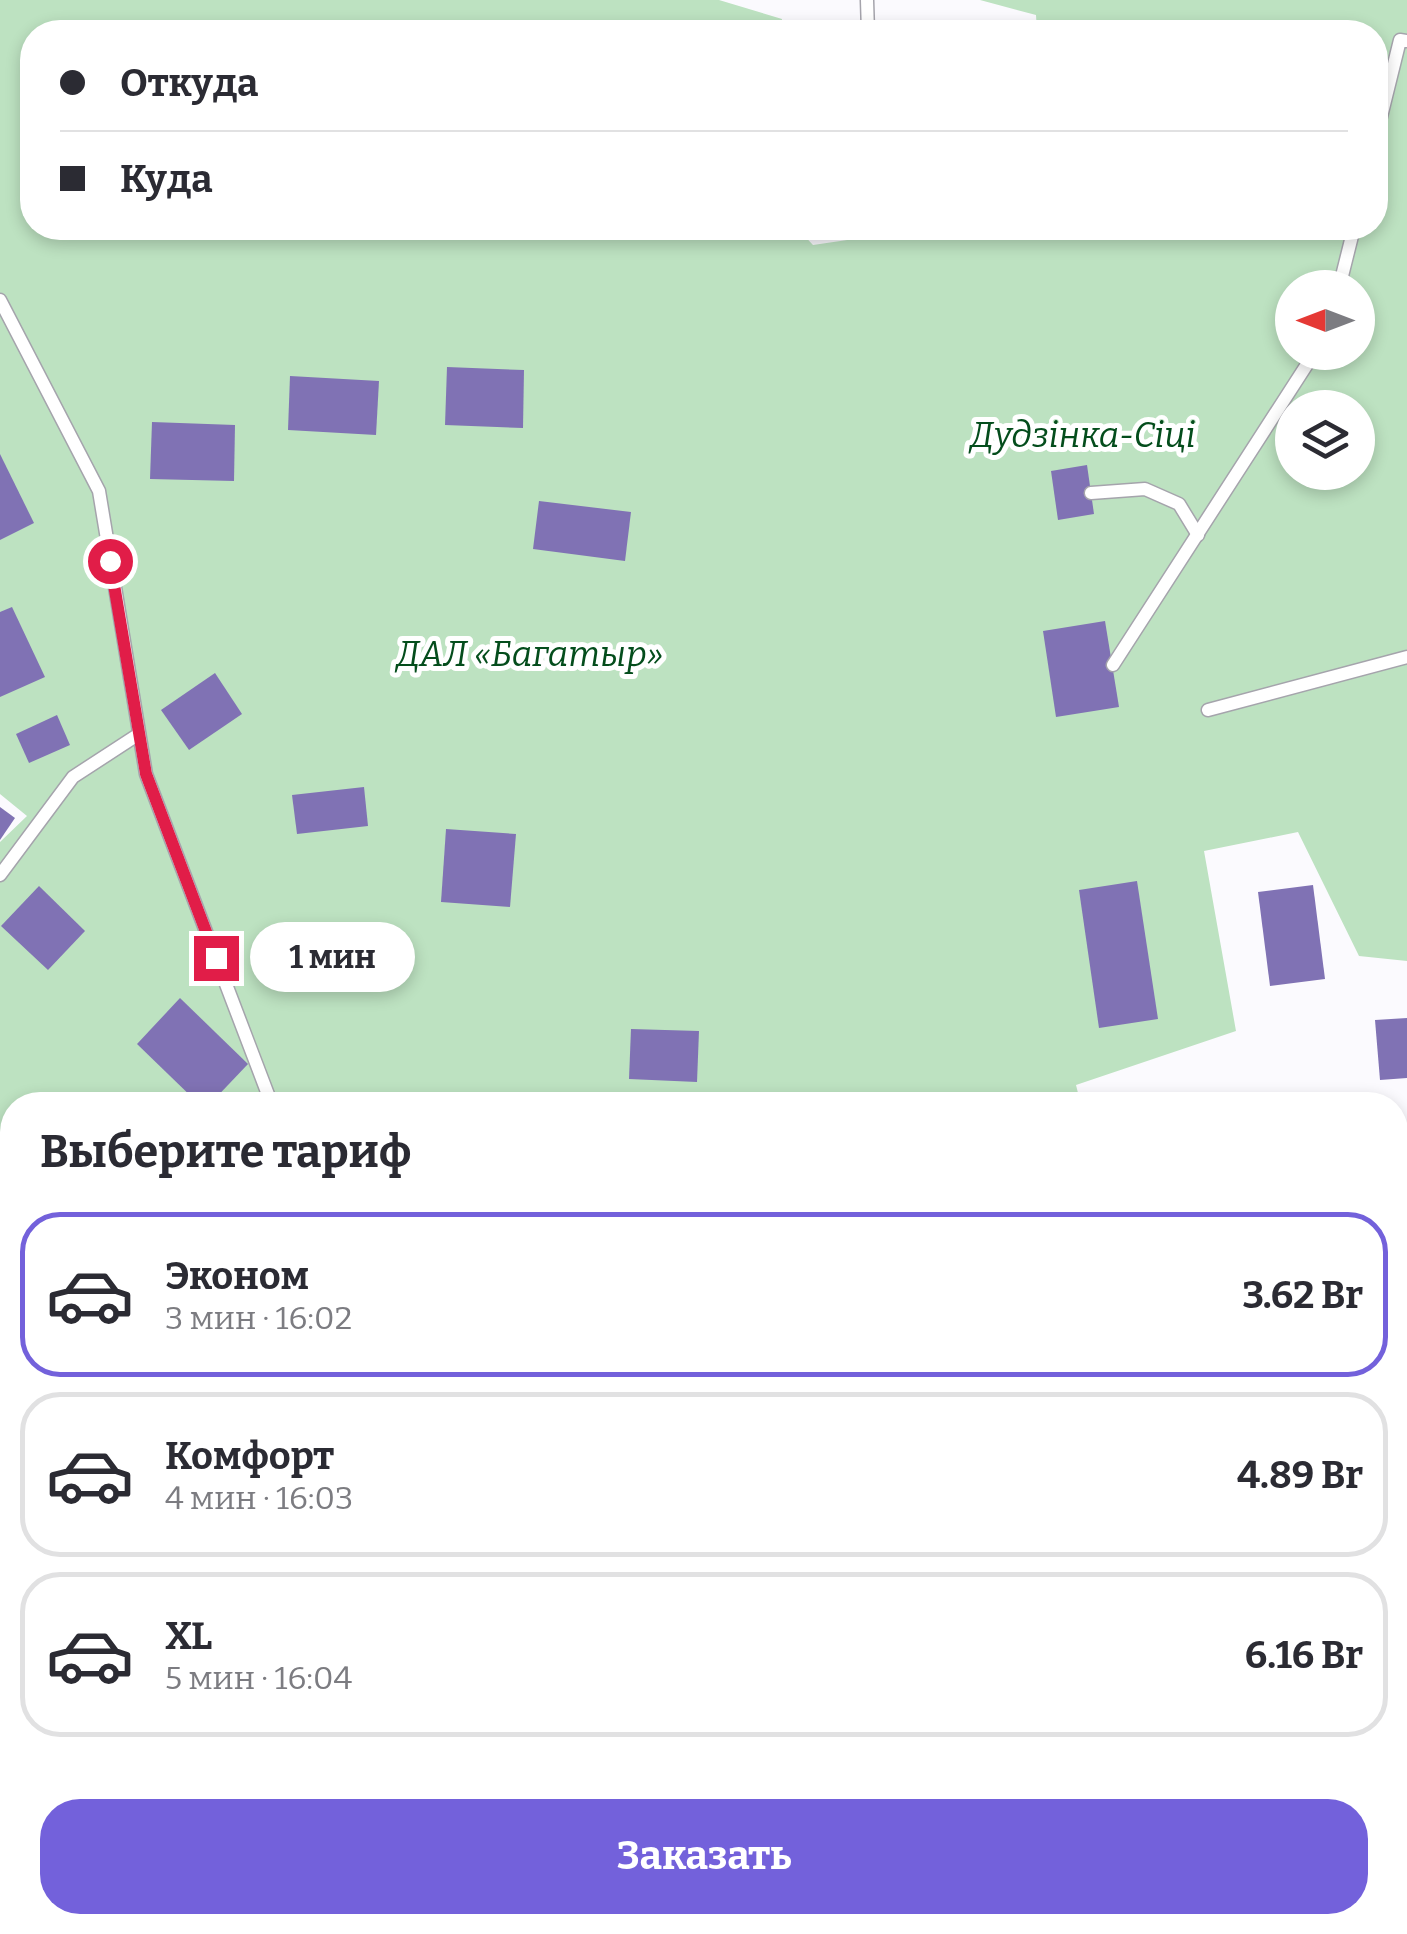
<!DOCTYPE html>
<html lang="ru">
<meta charset="utf-8">
<style>
body{margin:0;font-family:Bitter,serif;background:#f7f7f7;color:#2b2b33;height:100vh;display:flex;flex-direction:column;font-size:38px;white-space:nowrap}
*{box-sizing:border-box;margin:0}
p{font-size:32px;color:#7c7c81}
.icon{flex:none;width:55px;height:55px;fill:none;stroke:currentColor;stroke-width:2;stroke-linecap:round;stroke-linejoin:round}
.map{position:relative;flex:1;overflow:hidden}
.sheet{position:absolute;left:0px;top:1092px;width:1408px;height:842px;display:flex;flex-direction:column;background:#fff;border-radius:40px 40px 0 0;box-shadow:0 5px 15px #0003}
.sheet>*{flex:none}
.banner{position:absolute;left:20px;top:20px;width:1368px;height:220px;border-radius:40px;box-shadow:0 5px 15px #0003;display:grid;align-content:center;height:220px;padding:0 40px;background:#fff}
.needle{width:65px;rotate:270deg}
.fabs{position:absolute;left:1275px;top:270px;display:grid;gap:20px}
.fabs a{display:grid;place-items:center;width:100px;height:100px;border-radius:50%;background:#fff;box-shadow:0 5px 15px #0003;font-size:50px}
.end{position:absolute;width:45px;height:45px;margin:-22px;border:12px solid #e11d48;background:#fff;box-shadow:0 0 0 5px #fff}
.from{border-radius:50%}
.bubble{position:absolute;height:70px;border-radius:35px;background:#fff;box-shadow:0 5px 15px #0003;font-size:32px;font-weight:700;line-height:70px;text-align:center}
.banner b{display:flex;align-items:center;gap:35px;height:95px;font-size:38px}
.banner b+b{border-top:2px solid #e1e1e2}
.banner i{width:25px;height:25px;background:#2b2b33}
ul{padding:0;list-style:none}
li{display:flex;align-items:center;gap:30px;height:165px;margin:0 20px 15px;padding:0 20px;border:5px solid #e1e1e2;border-radius:40px}
li div{flex:1}
li b{display:block;font-size:38px}
li em{font-style:normal;font-weight:700}
li.selected{border-color:#7361db}
li>.icon{width:90px;height:90px;stroke-width:1.5}
h2{padding:0 40px;font-size:45px;line-height:120px}
.cta{display:flex;gap:20px;margin-top:auto;padding:20px 40px}
.cta a{flex:1;height:115px;border-radius:40px;background:#7361db;color:#fff;font-size:40px;font-weight:700;line-height:115px;text-align:center}
.map>svg:first-child{display:block}
.green{fill:#bde2c1;fill-rule:evenodd}
.building{fill:#8072b4}
.lines{fill:none;stroke-linecap:round;stroke-linejoin:round}
.lane-casing{stroke:#a5a4ac;stroke-width:15}
.lane{stroke:#fff;stroke-width:12}
.route{stroke:#e11d48;stroke-width:12}
.labels{text-anchor:middle;dominant-baseline:central;stroke-width:10;stroke-linejoin:round;paint-order:stroke}
.park-label{font-size:35px;font-style:italic;fill:#044d1c;stroke:#fff}
</style>
<div class="map">
<svg width="1407" height="1934" viewBox="0 0 1407 1934">
<rect width="100%" height="100%" fill="#fbfafe"/>
<path class="green" d="M 0,0 L 719,0 L 782,19 L 781,32 L 32,32 L 32,228 L 797,228 L 813,245 L 929,228 L 1375,228 L 1375,32 L 1037,32 L 1036,15 L 980,0 L 1407,0 L 1407,961 L 1359,956 L 1298,832 L 1204,851 L 1236,1031 L 1076,1085 L 1081,1105 L 12,1105 L 12,1922 L 1395,1922 L 1395,1188 L 1407,1188 L 1407,1934 L 0,1934 L 0,842 L 27,816 L 0,794 ZM 1292,288 L 1358,288 L 1358,352 L 1292,352 ZM 1292,408 L 1358,408 L 1358,472 L 1292,472 Z"/>
<g class="building">
<polygon points="447,367 524,370 523,428 445,425"/>
<polygon points="290,376 379,381 376,435 288,430"/>
<polygon points="152,422 235,425 234,481 150,479"/>
<polygon points="0,454 34,523 0,540"/>
<polygon points="1087,465 1094,514 1058,520 1051,471"/>
<polygon points="539,501 631,512 625,561 533,549"/>
<polygon points="12,607 45,677 0,697 0,612"/>
<polygon points="1105,621 1119,707 1056,717 1043,631"/>
<polygon points="215,673 242,714 189,750 161,710"/>
<polygon points="57,715 70,745 29,763 16,734"/>
<polygon points="364,787 368,826 297,834 292,795"/>
<polygon points="0,807 15,818 0,840"/>
<polygon points="446,829 516,834 510,907 441,902"/>
<polygon points="1137,881 1158,1019 1099,1028 1079,890"/>
<polygon points="1313,885 1325,979 1270,986 1258,892"/>
<polygon points="39,886 85,931 48,970 1,926"/>
<polygon points="180,998 248,1064 209,1105 200,1105 137,1044"/>
<polygon points="1407,1018 1407,1078 1380,1080 1375,1020"/>
<polygon points="631,1029 699,1031 697,1082 629,1079"/>
<polygon points="1407,1139 1407,1188 1395,1188 1395,1140"/>
<polygon points="1395,1228 1407,1228 1407,1419 1395,1420"/>
<polygon points="1395,1625 1407,1625 1407,1707 1395,1708"/>
</g>
<g class="lines">
<g class="lane-casing">
<g id="lane">
<polyline points="867,0 868,32"/>
<polyline points="1375,141 1400,40 1407,41"/>
<polyline points="1339,288 1354,228"/>
<polyline points="0,300 99,491 146,774 272,1105"/>
<polyline points="1091,493 1145,489 1179,504 1198,535"/>
<polyline points="1113,665 1315,352"/>
<polyline points="1208,710 1407,657"/>
<polyline points="0,875 73,777 139,734"/>
<polyline points="748,1922 751,1934"/>
</g>
</g>
<use href="#lane" class="lane"/>
</g>
<g class="lines">
<polyline class="route" points="110,561 146,774 216,958"/>
</g>
<g class="labels">
<g class="park-label">
<text x="1083" y="435">Дудзінка-Сіці</text>
<text x="530" y="654">ДАЛ «Багатыр»</text>
</g>
</g>
</svg>
<div class="fabs">
<a><svg class="needle" viewBox="-14 -14 28 28"><path d="M0-13l5 13h-10z" fill="#e53935"/><path d="M0 13l5-13h-10z" fill="#7c7c81"/></svg></a>
<a><svg class="icon" aria-label="layers" viewBox="0 0 24 24"><path d="M12 4l9 5-9 5-9-5zM3 14l9 5 9-5"/></svg></a>
</div>
<i class="end from" style="left:110px;top:561px"></i>
<i class="end" style="left:216px;top:958px"></i>
<div class="bubble" style="left:250px;top:922px;width:165px">1 мин</div>
<div class="banner">
<b><i class="from"></i>Откуда</b>
<b><i></i>Куда</b>
</div>
<section class="sheet">
<h2>Выберите тариф</h2>
<ul>
<li class="selected"><svg class="icon" aria-label="car" viewBox="0 0 24 24"><path d="M5 17H2v-5l4-1 3-4h7l3 4 3 1v5h-3M9 17h6M6 11h13"/><circle cx="7" cy="17" r="2"/><circle cx="17" cy="17" r="2"/></svg><div><b>Эконом</b><p>3 мин · 16:02</p></div><em>3.62 Br</em></li>
<li><svg class="icon" aria-label="car" viewBox="0 0 24 24"><path d="M5 17H2v-5l4-1 3-4h7l3 4 3 1v5h-3M9 17h6M6 11h13"/><circle cx="7" cy="17" r="2"/><circle cx="17" cy="17" r="2"/></svg><div><b>Комфорт</b><p>4 мин · 16:03</p></div><em>4.89 Br</em></li>
<li><svg class="icon" aria-label="car" viewBox="0 0 24 24"><path d="M5 17H2v-5l4-1 3-4h7l3 4 3 1v5h-3M9 17h6M6 11h13"/><circle cx="7" cy="17" r="2"/><circle cx="17" cy="17" r="2"/></svg><div><b>XL</b><p>5 мин · 16:04</p></div><em>6.16 Br</em></li>
</ul>
<div class="cta"><a>Заказать</a></div>
</section>
</div>
